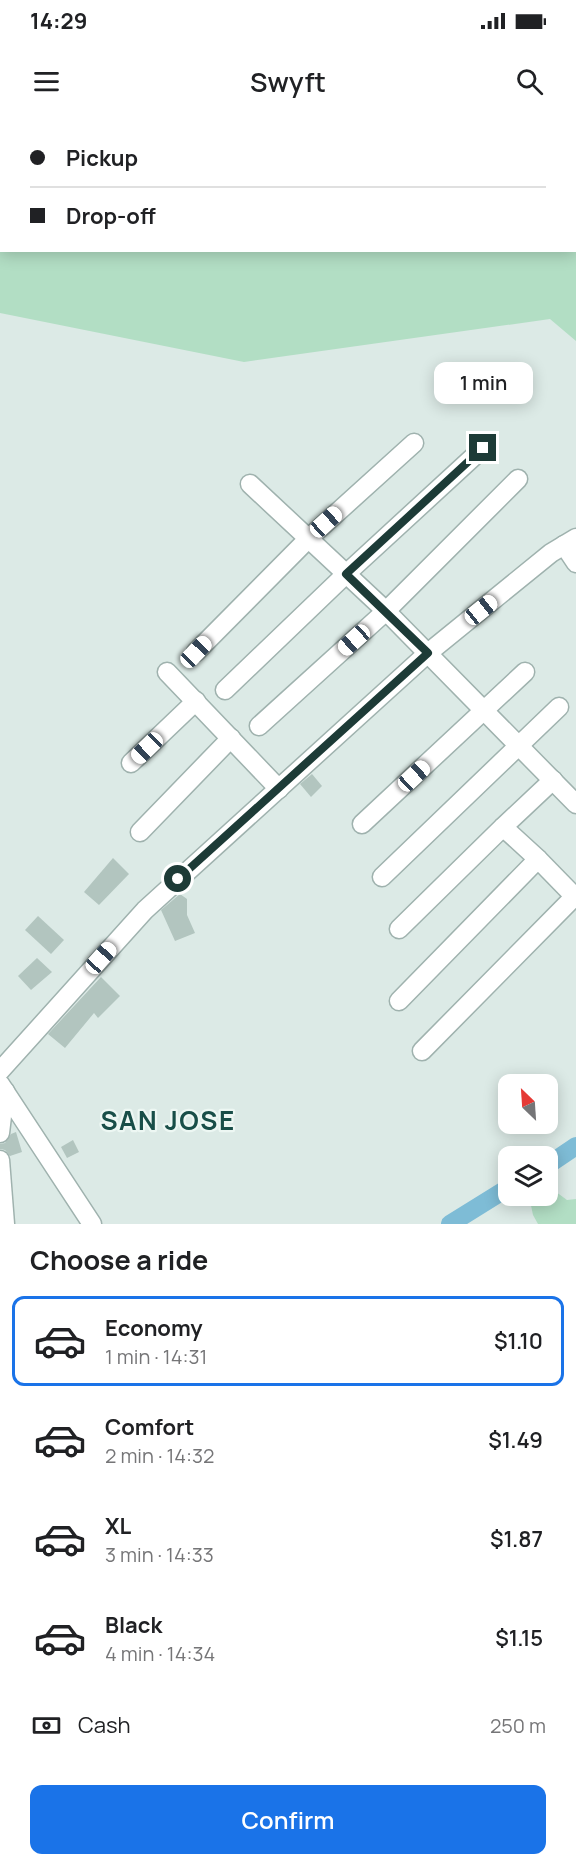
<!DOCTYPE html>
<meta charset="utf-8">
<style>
body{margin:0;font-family:Manrope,sans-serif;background:#f6f6f6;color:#202124;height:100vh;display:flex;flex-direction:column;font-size:22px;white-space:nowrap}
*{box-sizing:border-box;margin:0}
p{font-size:20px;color:#757577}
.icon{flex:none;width:33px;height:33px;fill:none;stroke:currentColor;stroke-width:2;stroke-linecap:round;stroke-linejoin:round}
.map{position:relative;height:1104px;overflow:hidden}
.side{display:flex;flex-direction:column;background:#fff;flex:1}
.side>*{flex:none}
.banner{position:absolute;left:0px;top:0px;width:576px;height:132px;box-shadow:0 3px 15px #0003;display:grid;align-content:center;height:132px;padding:0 30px;background:#fff}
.needle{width:39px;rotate:335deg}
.tools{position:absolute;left:498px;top:954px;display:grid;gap:12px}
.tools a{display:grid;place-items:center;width:60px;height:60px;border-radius:12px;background:#fff;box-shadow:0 3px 15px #0003;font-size:30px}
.end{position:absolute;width:27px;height:27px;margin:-14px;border:8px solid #1d3b37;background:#fff;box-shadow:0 0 0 3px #fff}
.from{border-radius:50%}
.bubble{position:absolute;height:42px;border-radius:12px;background:#fff;box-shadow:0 3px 15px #0003;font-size:20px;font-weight:600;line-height:42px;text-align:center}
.car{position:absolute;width:18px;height:36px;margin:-18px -9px;border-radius:8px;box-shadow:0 0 4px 2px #0007;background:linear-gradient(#fff 24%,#345 0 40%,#fff 0 76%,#345 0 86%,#fff 0)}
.banner b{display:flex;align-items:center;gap:21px;height:57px;font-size:22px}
.banner b+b{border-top:2px solid #e0e0e0}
.banner i{width:15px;height:15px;background:#202124}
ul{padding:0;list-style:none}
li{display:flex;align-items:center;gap:18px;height:90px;margin:0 12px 9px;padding:0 18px;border:3px solid transparent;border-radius:12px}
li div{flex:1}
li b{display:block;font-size:22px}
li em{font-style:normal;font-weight:600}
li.selected{border-color:#1a73e8}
li>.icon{width:54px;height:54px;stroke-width:1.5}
h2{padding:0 30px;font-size:27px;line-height:72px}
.pay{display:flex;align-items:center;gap:15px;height:66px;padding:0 30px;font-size:22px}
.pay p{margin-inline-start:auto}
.cta{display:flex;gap:12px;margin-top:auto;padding:12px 30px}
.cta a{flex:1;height:69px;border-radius:12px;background:#1a73e8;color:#fff;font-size:24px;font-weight:600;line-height:69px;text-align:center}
.status{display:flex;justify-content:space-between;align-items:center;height:42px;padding:0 30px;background:#fff;direction:ltr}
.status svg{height:16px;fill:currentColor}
header{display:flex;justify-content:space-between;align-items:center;height:78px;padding:0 30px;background:#fff;font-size:27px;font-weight:600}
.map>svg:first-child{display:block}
.green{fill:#b2dec4;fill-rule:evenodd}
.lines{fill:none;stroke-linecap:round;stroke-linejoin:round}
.canal{stroke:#7ebcd6;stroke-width:18}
.building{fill:#b2c5bf}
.minor-casing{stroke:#9fb2ae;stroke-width:21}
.minor{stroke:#fff;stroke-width:18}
.route{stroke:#1d3b37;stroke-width:8}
.labels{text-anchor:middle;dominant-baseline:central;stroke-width:4.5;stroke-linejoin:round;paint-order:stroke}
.district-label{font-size:26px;font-weight:bold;letter-spacing:1.5px;fill:#184e48;stroke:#edf7f3}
</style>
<div class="status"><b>14:29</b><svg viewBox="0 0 49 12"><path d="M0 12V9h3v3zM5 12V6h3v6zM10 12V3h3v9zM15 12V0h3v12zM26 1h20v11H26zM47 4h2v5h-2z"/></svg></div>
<header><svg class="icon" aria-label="menu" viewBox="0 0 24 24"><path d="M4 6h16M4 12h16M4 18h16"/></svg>Swyft<svg class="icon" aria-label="search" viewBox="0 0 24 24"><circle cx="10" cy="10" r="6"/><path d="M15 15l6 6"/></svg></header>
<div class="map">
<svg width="576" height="1104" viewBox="0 0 576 1104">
<rect width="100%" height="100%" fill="#dceae6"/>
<g class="green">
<path d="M 0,0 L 576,0 L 576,221 L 550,199 L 244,242 L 0,193 ZM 2,2 L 574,2 L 574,130 L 2,130 Z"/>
<polygon points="548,1066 567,1080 576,1079 576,1104 538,1104 533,1095 529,1076 548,1076"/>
</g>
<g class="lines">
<g class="canal">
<polyline points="548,1045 576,1026"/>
<polyline points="450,1104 508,1068"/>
</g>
</g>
<g class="building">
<polygon points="312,654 322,666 311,677 300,664"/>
<polygon points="113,738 129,754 99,785 84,772"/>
<polygon points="180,774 187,779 187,795 195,813 175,821 161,790"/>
<polygon points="38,796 64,820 51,834 25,810"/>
<polygon points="37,838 52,852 31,870 18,856"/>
<polygon points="101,857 120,876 98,898 94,893 65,928 48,914"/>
<polygon points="16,1012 22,1032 10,1036 5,1030 0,1029 0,1024 5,1023 11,1014"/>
<polygon points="73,1020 79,1032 67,1038 61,1027"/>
</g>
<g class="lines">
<g class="minor-casing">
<g id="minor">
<polyline points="250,364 386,491 576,684"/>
<polyline points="564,425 576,443"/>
<polyline points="196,532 309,418 414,323"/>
<polyline points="167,552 279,669"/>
<polyline points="225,570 346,454 483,328"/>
<polyline points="259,606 386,491 518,359"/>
<polyline points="131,643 196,581"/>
<polyline points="362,704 525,552"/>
<polyline points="140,712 231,618"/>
<polyline points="538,739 576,778"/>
<polyline points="382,757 559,587"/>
<polyline points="399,809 503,707"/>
<polyline points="399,881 538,739 503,707 553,660"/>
<polyline points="422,931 576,775"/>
<polyline points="0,951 145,790 428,533 551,433 576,418"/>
<polyline points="0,964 92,1104"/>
<polyline points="0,1013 5,971"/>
<polyline points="0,1040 5,1104"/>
</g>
</g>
<use href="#minor" class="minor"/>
</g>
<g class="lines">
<polyline class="route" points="178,759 428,533 346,454 483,328"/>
</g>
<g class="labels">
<g class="district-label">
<text x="168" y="1000">SAN JOSE</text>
</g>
</g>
</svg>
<div class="tools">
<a><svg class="needle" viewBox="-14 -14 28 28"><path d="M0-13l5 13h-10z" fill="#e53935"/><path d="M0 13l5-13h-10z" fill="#757577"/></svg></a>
<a><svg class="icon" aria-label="layers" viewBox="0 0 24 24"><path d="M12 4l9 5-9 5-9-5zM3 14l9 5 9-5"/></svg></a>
</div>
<i class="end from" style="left:178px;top:759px"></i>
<i class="end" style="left:483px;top:328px"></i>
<div class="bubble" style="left:434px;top:242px;width:99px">1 min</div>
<i class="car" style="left:326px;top:402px;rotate:48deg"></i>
<i class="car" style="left:481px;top:490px;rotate:51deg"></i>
<i class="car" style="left:354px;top:520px;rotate:228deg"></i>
<i class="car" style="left:196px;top:532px;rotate:44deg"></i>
<i class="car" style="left:147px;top:628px;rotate:226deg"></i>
<i class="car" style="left:414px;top:656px;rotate:47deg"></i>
<i class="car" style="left:101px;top:838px;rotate:42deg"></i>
<div class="banner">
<b><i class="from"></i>Pickup</b>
<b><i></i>Drop-off</b>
</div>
</div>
<section class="side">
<h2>Choose a ride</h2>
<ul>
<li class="selected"><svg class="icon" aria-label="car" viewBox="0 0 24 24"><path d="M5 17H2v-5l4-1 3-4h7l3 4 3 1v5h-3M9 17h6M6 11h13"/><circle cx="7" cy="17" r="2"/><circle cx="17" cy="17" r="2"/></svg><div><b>Economy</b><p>1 min · 14:31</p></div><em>$1.10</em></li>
<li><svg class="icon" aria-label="car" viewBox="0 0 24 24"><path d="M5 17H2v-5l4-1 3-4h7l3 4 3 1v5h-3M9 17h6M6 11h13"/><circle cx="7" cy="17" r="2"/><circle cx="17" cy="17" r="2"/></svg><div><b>Comfort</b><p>2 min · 14:32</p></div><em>$1.49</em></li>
<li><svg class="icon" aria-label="car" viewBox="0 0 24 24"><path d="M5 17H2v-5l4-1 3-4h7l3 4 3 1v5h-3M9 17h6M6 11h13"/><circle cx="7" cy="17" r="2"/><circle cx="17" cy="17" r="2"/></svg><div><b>XL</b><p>3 min · 14:33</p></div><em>$1.87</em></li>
<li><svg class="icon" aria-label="car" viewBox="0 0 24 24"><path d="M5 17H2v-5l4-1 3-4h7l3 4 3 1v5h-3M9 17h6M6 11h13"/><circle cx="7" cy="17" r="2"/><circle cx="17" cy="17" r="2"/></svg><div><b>Black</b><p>4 min · 14:34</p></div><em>$1.15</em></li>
</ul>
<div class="pay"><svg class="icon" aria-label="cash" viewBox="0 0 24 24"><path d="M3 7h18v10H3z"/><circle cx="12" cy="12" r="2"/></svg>Cash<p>250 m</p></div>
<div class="cta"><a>Confirm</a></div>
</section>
